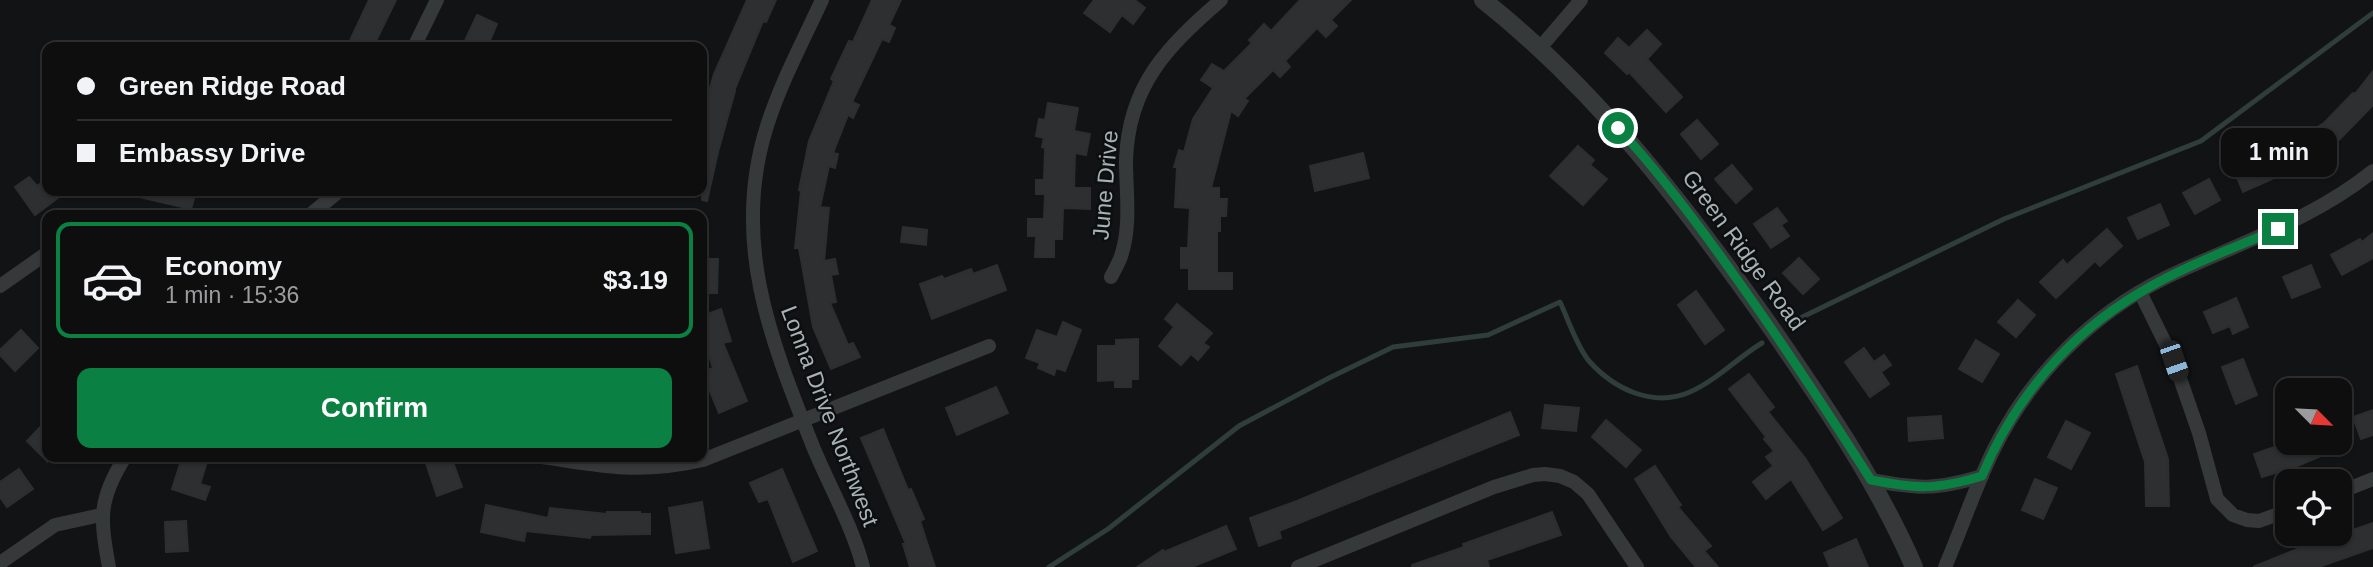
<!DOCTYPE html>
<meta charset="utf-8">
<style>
body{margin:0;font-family:Arial,sans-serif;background:#171718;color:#f1f3f6;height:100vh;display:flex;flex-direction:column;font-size:26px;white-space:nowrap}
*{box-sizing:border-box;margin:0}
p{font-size:23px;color:#9b9c9e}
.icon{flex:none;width:38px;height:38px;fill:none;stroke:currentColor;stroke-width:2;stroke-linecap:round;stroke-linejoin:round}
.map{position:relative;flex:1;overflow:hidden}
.details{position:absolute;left:42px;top:210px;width:665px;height:252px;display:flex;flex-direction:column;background:#0e0e0f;border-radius:14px;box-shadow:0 2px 5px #0004,0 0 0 2px #2e2e2f}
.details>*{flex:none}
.banner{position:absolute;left:42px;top:42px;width:665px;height:154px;border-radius:14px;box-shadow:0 2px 5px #0004,0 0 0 2px #2e2e2f;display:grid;align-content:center;height:154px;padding:0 35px;background:#0e0e0f}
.needle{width:46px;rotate:114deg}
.controls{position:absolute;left:2275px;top:378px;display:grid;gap:14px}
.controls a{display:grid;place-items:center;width:77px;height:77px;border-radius:14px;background:#0e0e0f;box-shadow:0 2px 5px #0004,0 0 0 2px #2e2e2f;font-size:35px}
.end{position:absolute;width:32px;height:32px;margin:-16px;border:9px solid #0b8043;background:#fff;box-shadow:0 0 0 4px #fff}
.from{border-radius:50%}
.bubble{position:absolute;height:49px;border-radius:14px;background:#0e0e0f;box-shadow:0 2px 5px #0004,0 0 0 2px #2e2e2f;font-size:23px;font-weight:800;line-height:49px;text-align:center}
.car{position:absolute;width:21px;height:42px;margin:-21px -10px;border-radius:9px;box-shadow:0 0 5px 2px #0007;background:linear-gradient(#222 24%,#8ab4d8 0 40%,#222 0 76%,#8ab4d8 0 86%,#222 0)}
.banner b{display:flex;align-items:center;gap:24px;height:66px;font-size:26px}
.banner b+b{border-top:2px solid #2e2e2f}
.banner i{width:18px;height:18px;background:#f1f3f6}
ul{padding:12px 0 0;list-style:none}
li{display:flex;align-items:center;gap:21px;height:116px;margin:0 14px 10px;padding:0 21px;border:4px solid transparent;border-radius:14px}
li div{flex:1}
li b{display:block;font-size:26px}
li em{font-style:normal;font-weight:800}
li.current{border-color:#0b8043}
li>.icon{width:63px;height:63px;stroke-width:1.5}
.action{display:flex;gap:14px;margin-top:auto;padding:14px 35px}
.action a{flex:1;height:80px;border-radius:14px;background:#0b8043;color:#fff;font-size:28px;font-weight:800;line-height:80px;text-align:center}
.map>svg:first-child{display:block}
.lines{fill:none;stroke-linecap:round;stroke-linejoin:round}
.stream{stroke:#2f3d3b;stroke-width:5}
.building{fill:#2e2f30;stroke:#2d2e2f;stroke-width:2}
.minor{stroke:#36393a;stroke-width:14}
.tertiary{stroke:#36393a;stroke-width:18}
.route{stroke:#0b8043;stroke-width:9}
.labels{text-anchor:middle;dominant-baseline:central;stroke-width:5;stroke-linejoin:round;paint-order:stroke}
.street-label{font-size:23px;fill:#a6b2b3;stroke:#0d0e0f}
</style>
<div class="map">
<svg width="2373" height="567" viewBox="0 0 2373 567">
<rect width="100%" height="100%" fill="#121314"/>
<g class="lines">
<g class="stream">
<polyline points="1790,323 2004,219 2201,141 2373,13"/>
<path d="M 1049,567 L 1108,529 L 1239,426 L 1329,378 L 1393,347 L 1488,335 L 1560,302 C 1568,319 1577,347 1589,361 C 1614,389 1653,408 1690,392 C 1717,380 1737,358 1762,343"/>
</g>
</g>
<g class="building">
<polygon points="369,0 396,0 373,47 347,47"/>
<polygon points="747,0 776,0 766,22 763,21 734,91 735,91 718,152 707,201 702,200 702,116 714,74"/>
<polygon points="872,0 901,0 889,25 895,28 889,42 882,39 852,102 859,105 853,118 848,115 833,153 838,154 835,168 829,166 820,207 829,208 824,261 835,259 838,274 831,275 836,302 830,303 848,345 853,343 860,357 831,369 813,327 799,248 795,248 801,191 799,190 809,141 834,81 831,79 849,41 853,42"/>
<polygon points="1094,0 1135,0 1145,8 1133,24 1122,15 1110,32 1084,13"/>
<polygon points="1300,0 1351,0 1331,20 1337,26 1326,37 1317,28 1285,61 1290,67 1280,77 1273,70 1244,99 1248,101 1238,116 1231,111 1211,188 1219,188 1219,199 1227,199 1226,216 1220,216 1220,231 1217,231 1217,273 1232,273 1232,289 1189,289 1189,268 1181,268 1181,248 1188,248 1190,208 1175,207 1177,167 1174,167 1179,150 1184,152 1193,119 1213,88 1201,80 1212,64 1224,71 1252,43 1249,40 1264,24 1271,31"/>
<polygon points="477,15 497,24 487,47 462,47"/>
<polygon points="1647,30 1661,44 1647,59 1682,97 1666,112 1629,72 1627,74 1605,53 1618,38 1629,48"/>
<polygon points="2373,71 2373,105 2339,140 2293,168 2281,149 2324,123 2353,93 2355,94"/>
<polygon points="1048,103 1078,108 1074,131 1090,134 1086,155 1075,153 1074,188 1090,188 1090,209 1063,208 1062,239 1054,239 1054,257 1035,257 1036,236 1028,236 1028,219 1044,219 1045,194 1036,194 1036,180 1044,180 1045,148 1042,147 1044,138 1036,136 1039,119 1045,120"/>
<polygon points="1697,120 1718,144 1701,159 1681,134"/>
<polygon points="1578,146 1594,160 1590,165 1607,179 1583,205 1550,176"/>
<polygon points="1363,153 1369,178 1315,191 1310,166"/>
<polygon points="2262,158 2272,179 2243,192 2234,170"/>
<polygon points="1732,165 1752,189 1736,203 1715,179"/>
<polygon points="29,177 37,186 47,179 47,191 67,191 35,215 15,187"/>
<polygon points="2209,179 2220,200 2195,214 2183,193"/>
<polygon points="135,191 196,191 191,209 135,196"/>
<polygon points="2160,204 2169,225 2138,239 2128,218"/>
<polygon points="1777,208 1787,221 1781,225 1789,236 1771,248 1754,224"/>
<polygon points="903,227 927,230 926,245 901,242"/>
<polygon points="2107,229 2122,246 2100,266 2095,261 2056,298 2040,282 2063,260 2067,265"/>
<polygon points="2373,233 2373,258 2342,275 2331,255 2360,239 2362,242"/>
<polygon points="1799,258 1819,279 1803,294 1783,273"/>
<polygon points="702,259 718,259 717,293 702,293"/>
<polygon points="997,265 1006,290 932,319 920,284 942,276 944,279 971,269 973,274"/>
<polygon points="2311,265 2320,287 2292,298 2283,277"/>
<polygon points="1696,291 1724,330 1705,344 1678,305"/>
<polygon points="2236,298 2248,327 2233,334 2230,326 2213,333 2204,312"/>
<polygon points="2018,300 2035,315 2016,337 1998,322"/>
<polygon points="1177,304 1212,333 1203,343 1209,347 1198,360 1191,354 1181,365 1159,346 1174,327 1165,319"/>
<polygon points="721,309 731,341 723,343 747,401 719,413 702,372 713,368 702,333 702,316"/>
<polygon points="1063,322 1081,330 1065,371 1056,368 1054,375 1038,368 1040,363 1026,358 1037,330 1057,337"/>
<polygon points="21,330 38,348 15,371 0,355 0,350"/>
<polygon points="1138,339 1138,379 1131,379 1131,387 1115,387 1115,380 1098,381 1098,346 1116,346 1116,340"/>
<polygon points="1976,340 1999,354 1982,382 1959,369"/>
<polygon points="1864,348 1874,362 1884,355 1891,365 1881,372 1889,384 1870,397 1845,362"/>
<polygon points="2243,359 2257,395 2236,404 2222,367"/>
<polygon points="2137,366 2168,459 2169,506 2146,506 2145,462 2116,374"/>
<polygon points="1749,374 1774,407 1768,412 1805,458 1842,518 1823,530 1791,479 1766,499 1753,482 1773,466 1766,457 1774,451 1764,439 1766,437 1729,389"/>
<polygon points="996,387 1008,413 957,435 946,408"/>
<polygon points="1545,405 1579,408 1576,431 1542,428"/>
<polygon points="2373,410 2373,435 2361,439 2353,417"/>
<polygon points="1510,412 1519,435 1279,531 1281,538 1259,546 1250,518 1297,501"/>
<polygon points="1941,416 1943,438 1909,441 1908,418"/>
<polygon points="47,420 47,461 27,441"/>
<polygon points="1606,420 1641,450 1626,467 1592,437"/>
<polygon points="2066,421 2090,433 2071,469 2048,457"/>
<polygon points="883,429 908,490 911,489 924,519 920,521 935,567 910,567 903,544 906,544 861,438"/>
<polygon points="2286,443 2352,443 2297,466 2262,477 2254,454"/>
<polygon points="424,457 451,457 462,487 437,496"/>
<polygon points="182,458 206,465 200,484 210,487 205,500 172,489"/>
<polygon points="1655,466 1681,505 1678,507 1711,546 1704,551 1718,567 1696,567 1671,537 1635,479"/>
<polygon points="19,469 33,489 7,507 0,497 0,482"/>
<polygon points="782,469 817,551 793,562 768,499 759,502 750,483"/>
<polygon points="2035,479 2057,488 2043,519 2022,510"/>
<polygon points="702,502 709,548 676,553 669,508"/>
<polygon points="486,505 548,518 550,508 607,514 607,512 640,512 640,514 650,514 650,534 591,535 590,538 526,531 524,541 481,532"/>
<polygon points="1552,512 1561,535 1487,560 1489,567 1412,567 1412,565 1464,547 1463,544"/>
<polygon points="186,521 188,551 166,552 165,522"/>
<polygon points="2373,523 2373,548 2319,567 2253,567 2300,548"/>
<polygon points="1226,526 1236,549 1192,567 1137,567 1163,550 1164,552"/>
<polygon points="1856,539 1868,567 1830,567 1824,553"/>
</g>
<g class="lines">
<g class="minor">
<path d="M 822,0 C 803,41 781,82 767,126 C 730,242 772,343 814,449 C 830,487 853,528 863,567"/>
<polyline points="414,47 437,0"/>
<polyline points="1539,49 1581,0"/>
<polyline points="310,215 339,191"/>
<path d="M 1111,277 C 1115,269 1120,261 1122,253 C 1131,224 1126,191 1126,161 C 1128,85 1168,46 1221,0"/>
<polyline points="0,286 47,253"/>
<polyline points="2140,292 2174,361 2199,433 2217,499 2233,515 2247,520 2259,521 2287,511"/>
<path d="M 543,457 C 604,467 642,474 703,460 L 989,346"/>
<path d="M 1871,480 C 1918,489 1936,490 1982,476"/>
<polyline points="2340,492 2373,479"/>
<polyline points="0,563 55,525 101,515"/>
<path d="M 109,567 C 100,518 98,500 125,457"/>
<polyline points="1298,567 1494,487 1533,475 1545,474 1560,476 1574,482 1588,494 1637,567"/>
<path d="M 1945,567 C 1962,528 1975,487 1994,449 C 2030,376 2092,314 2165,278 C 2236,244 2311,221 2373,171"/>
</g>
<path class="tertiary" d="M 1483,0 C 1598,91 1686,207 1770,326 C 1823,403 1877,481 1914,567"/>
</g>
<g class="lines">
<path class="route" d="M 1618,128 C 1661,174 1698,224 1734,275 C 1782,342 1827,411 1871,480 C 1918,489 1936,490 1982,476 C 2014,399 2069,334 2141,292 C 2184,266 2232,249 2278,229"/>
</g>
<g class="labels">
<g class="street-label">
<text transform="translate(1105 185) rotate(-85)">June Drive</text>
<text transform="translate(1744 250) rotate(54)">Green Ridge Road</text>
<text transform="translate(830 416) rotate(69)">Lonna Drive Northwest</text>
</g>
</g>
</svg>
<div class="controls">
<a><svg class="needle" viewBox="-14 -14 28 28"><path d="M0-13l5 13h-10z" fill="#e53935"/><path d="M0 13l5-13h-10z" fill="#9b9c9e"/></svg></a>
<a><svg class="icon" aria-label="locate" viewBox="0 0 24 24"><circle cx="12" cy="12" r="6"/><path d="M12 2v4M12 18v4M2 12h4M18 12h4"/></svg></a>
</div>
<i class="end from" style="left:1618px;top:128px"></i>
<i class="end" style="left:2278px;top:229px"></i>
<div class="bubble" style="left:2221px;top:128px;width:116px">1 min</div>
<i class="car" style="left:2174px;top:361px;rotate:161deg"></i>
<div class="banner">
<b><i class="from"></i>Green Ridge Road</b>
<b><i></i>Embassy Drive</b>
</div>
<section class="details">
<ul>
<li class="current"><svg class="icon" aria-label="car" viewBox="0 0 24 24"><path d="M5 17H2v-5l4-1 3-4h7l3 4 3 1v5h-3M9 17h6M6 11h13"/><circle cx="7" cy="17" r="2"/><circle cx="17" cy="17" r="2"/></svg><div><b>Economy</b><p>1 min · 15:36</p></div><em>$3.19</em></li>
</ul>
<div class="action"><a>Confirm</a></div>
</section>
</div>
